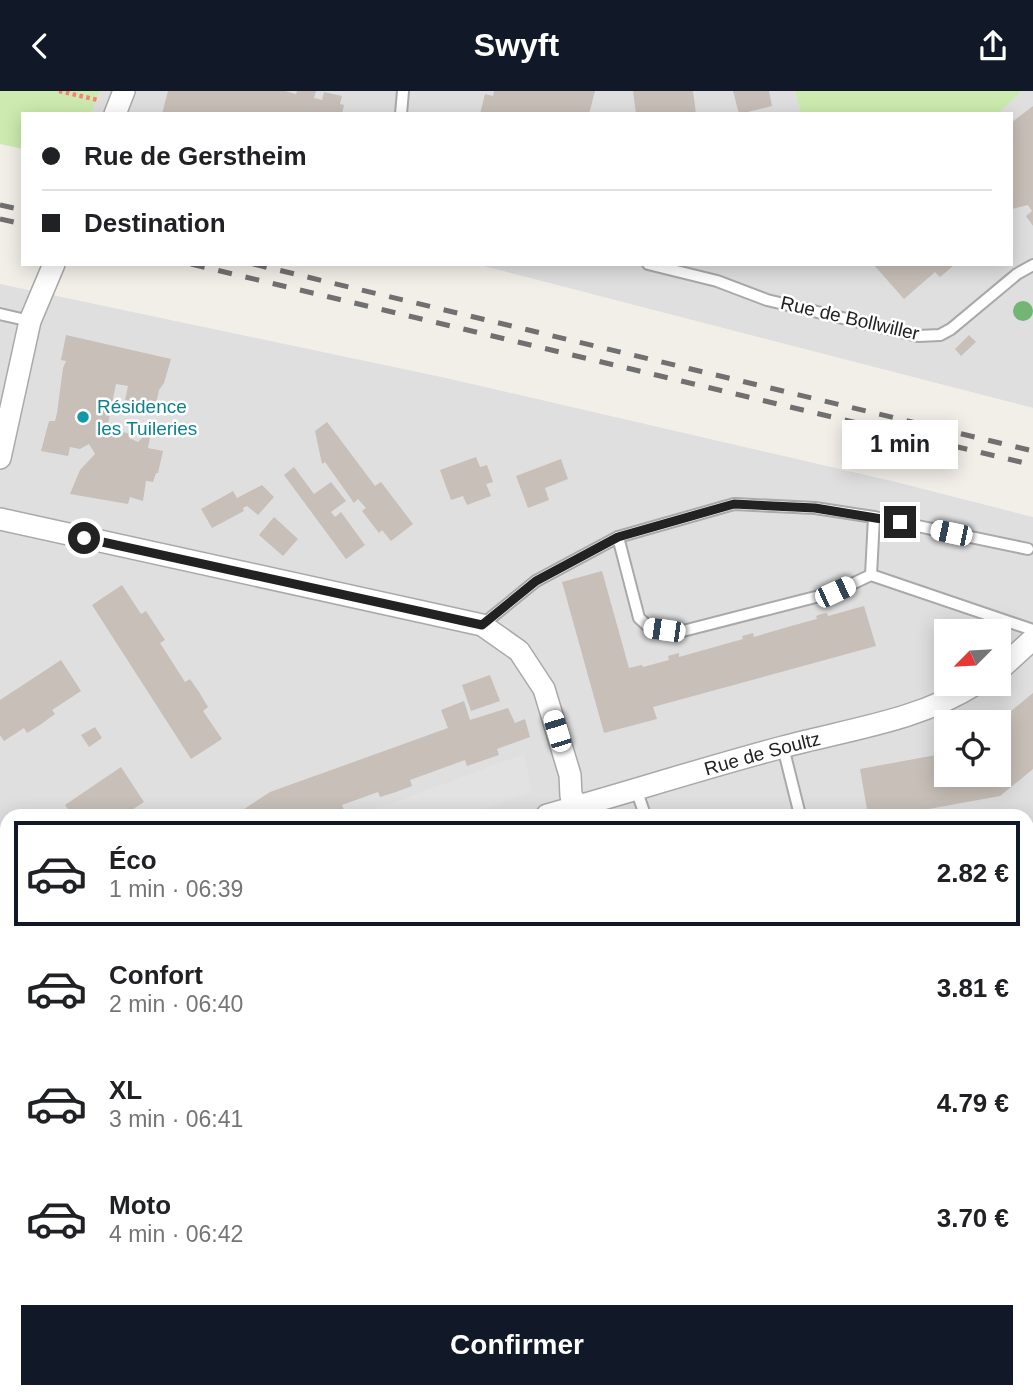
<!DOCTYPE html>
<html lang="fr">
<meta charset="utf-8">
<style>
body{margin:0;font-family:Arial,sans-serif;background:#f6f6f6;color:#202124;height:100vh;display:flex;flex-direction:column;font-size:26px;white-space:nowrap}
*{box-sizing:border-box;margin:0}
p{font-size:23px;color:#757577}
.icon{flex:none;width:38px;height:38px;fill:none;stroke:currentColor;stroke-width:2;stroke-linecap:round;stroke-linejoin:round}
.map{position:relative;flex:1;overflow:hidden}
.details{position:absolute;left:0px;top:718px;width:1034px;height:590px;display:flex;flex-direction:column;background:#fff;border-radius:21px 21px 0 0;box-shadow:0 4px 18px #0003}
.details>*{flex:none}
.guide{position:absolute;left:21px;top:21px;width:992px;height:154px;border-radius:0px;box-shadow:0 4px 18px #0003;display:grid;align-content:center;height:154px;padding:0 21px;background:#fff}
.needle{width:46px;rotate:246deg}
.controls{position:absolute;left:934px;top:528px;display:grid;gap:14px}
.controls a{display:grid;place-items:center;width:77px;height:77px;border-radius:0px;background:#fff;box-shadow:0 4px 18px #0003;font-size:35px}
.end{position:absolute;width:32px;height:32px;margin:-16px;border:9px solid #222;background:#fff;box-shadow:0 0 0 4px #fff}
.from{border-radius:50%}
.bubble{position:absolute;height:49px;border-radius:0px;background:#fff;box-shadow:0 4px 18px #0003;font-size:23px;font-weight:700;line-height:49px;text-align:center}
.car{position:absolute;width:21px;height:42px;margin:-21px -10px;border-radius:9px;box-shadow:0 0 5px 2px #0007;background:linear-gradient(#fff 24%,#345 0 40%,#fff 0 76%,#345 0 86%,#fff 0)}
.guide b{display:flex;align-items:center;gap:24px;height:66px;font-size:26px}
.guide b+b{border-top:2px solid #e0e0e0}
.guide i{width:18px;height:18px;background:#202124}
ul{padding:12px 0 0;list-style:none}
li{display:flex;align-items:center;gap:21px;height:105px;margin:0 14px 10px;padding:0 7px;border:4px solid transparent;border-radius:0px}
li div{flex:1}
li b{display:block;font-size:26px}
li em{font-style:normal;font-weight:700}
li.selected{border-color:#111827}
li>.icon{width:63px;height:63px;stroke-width:1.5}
.button{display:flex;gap:14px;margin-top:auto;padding:14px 21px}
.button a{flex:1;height:80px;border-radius:0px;background:#111827;color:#fff;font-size:28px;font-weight:700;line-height:80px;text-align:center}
header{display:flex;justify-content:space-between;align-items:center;height:91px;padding:0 21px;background:#111827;color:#fff;font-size:32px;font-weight:700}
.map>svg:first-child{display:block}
.residential{fill:#e0dfdf;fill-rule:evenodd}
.grass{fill:#cdebb0}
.parking{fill:#e2e2e2}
.plaza{fill:#dddde8}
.building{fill:#c7bfb8}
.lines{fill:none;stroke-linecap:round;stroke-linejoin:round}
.service-casing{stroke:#a9a9a9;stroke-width:14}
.minor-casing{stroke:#a9a9a9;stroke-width:24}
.path{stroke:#fa8072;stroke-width:4.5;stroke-dasharray:3.5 3.5;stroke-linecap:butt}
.service{stroke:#fff;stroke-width:10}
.minor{stroke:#fff;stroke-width:21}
.rail{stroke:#707070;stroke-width:5;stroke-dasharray:14 14;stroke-linecap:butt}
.tree{fill:#74b475}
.route{stroke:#222;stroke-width:9}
.culture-dot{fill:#0f9aa8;stroke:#fff;stroke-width:2.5}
.labels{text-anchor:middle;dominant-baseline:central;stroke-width:5;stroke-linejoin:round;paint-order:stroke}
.street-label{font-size:19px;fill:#222;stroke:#fff}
.culture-label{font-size:19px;fill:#0d838f;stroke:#fff;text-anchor:start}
</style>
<header><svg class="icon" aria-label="back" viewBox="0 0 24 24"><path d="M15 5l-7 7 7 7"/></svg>Swyft<svg class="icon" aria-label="share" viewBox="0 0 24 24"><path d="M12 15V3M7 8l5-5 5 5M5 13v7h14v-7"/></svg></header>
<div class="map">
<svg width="1033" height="1306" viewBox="0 0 1033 1306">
<rect width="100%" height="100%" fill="#f2efe9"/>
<g class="residential">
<polygon points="100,0 795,0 801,23 91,23"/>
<polygon points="1022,0 1033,0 1033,317 476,173 1012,173 1012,23 998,23"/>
<path d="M 0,193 L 446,287 L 896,391 L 1033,426 L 1033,1306 L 0,1306 ZM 947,541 L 999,541 L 999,593 L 947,593 ZM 947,632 L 999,632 L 999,684 L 947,684 ZM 7,724 L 1027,724 L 1027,1300 L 7,1300 Z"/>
</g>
<g class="grass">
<polygon points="0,0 100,0 91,23 23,23 23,58 0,53"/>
<polygon points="795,0 1022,0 998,23 801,23"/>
</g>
<polygon class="parking" points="524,663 532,701 465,724 360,724"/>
<polygon class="plaza" points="7,815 7,924 0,927 0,820"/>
<g class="building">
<polygon points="168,0 285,0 296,3 297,0 316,0 314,7 322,9 324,1 342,5 340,13 344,14 342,23 162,23"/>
<polygon points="494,0 595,0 589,23 480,23 485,3 493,5"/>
<polygon points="633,0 693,0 696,23 636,23"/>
<polygon points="733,0 769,0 772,15 739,23"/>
<polygon points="1033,15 1033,135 1026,125 1032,120 1028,114 1012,118 1012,31"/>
<polygon points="873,173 952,173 953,175 940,186 935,181 904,208"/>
<polygon points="66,244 171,268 164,292 159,299 155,318 124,314 128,295 116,293 107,338 132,343 129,347 138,351 144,345 150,346 148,357 163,360 158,382 156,382 153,391 146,390 143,410 130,406 128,413 70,403 80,379 95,363 89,353 80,358 70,356 68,365 41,360 49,330 55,330 57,322 63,277 66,270 61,269"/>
<polygon points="969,244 976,251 961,265 955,258"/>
<polygon points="327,331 375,395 381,391 413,433 391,450 382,439 379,442 362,420 366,417 358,408 354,412 325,371 322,373 315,340"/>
<polygon points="476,366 480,376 487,374 493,391 486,393 491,405 467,414 463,405 451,409 440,379"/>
<polygon points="561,368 568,388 545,397 549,409 528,417 516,385"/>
<polygon points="294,376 314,403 331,391 346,410 331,421 335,426 341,421 365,454 346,468 284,384"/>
<polygon points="262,394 274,406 258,424 247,415 243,417 244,420 212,437 201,418 233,400 237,407"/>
<polygon points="274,426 298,448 283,465 259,444"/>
<polygon points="602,480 629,577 642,574 643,576 669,569 668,565 679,562 679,566 743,548 742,545 746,544 753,542 754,546 791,535 817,528 816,525 821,523 827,522 828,525 864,515 876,555 653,616 657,628 604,642 562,491"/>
<polygon points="122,494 141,523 146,520 165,549 160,552 185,591 190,588 199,601 208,616 203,620 222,648 191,668 92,514"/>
<polygon points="61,569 81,600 52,619 55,623 40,634 27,642 24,637 4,650 0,644 0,609"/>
<polygon points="490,584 500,610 471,620 462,594"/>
<polygon points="1033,602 1033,678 1000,705 896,724 868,724 860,678 947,662 947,684 999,684 999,630"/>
<polygon points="464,610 470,629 508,617 515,632 525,628 530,646 497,658 499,664 467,675 465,669 410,689 412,695 396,701 380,706 378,701 342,714 344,719 330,724 235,724 270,701 448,637 441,619"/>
<polygon points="95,636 102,647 89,656 81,644"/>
<polygon points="121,676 144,711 124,724 72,724 65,714"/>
<polygon points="1033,899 1033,1052 1028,1071 1027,903"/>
<polygon points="2,987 7,994 7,1103 0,1098 0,988"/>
<polygon points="82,1300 139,1300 142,1306 85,1306"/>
<polygon points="295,1300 350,1300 346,1306 303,1306"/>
<polygon points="903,1300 918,1300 921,1306 893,1306"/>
<polygon points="961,1300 999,1300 1000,1302 1007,1300 1010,1306 964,1306"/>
</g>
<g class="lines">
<g class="service-casing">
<g id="service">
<polyline points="401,23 403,0"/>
<polyline points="648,173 717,190 767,209 918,245 940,244 951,238 1017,183 1033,174"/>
<polyline points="0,223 30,230"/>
<polyline points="874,426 1028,458"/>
<polyline points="618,446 639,527 650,537 679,541 835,501 871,484"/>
<polyline points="482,534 536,490 618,446 734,413 815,417 874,426 871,484 1033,539"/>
<polyline points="783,656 800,724"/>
<polyline points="636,698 645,724"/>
</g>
</g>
<g class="minor-casing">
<g id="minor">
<polyline points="115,23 124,0"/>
<polyline points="0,367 30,230 54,173"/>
<polyline points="0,428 482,534 519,560 544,598 570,684 571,705 579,715"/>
<polyline points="999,579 1033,548"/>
<path id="s1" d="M 547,724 C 626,702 704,677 783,656 C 849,638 918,630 976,593"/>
<polyline points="0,757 7,767"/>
<polyline points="0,944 7,941"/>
<polyline points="0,1198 7,1213"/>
<polyline points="47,1300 50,1306"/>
</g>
</g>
<g class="path">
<polyline points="59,0 98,9"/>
<polyline points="1027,1140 1033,1135"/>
<polyline points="591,1306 597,1300"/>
</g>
<use href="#service" class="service"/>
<use href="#minor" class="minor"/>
<g class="rail">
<polyline points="0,114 23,119"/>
<polyline points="0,128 23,133"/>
<polyline points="191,173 1033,374"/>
<polyline points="253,173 1033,360"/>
</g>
</g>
<circle class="tree" cx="1023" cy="220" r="10"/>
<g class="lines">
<polyline class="route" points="84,447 482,534 536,490 618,446 734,413 815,417 900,431"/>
</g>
<circle class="culture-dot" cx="83" cy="326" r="7"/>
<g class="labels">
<g class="street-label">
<text transform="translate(850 227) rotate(13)">Rue de Bollwiller</text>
<text stroke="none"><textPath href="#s1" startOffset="224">Rue de Soultz</textPath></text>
</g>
<g class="culture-label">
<text x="97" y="315">Résidence<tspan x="97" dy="22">les Tuileries</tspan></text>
</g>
</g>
</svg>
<div class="controls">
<a><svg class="needle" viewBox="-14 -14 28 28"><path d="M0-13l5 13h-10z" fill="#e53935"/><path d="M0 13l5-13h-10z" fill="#757577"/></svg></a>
<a><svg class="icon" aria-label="locate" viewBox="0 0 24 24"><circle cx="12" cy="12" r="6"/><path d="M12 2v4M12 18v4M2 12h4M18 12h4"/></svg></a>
</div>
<i class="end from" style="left:84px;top:447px"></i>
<i class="end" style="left:900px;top:431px"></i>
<div class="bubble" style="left:842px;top:329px;width:116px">1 min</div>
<i class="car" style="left:951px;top:442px;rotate:282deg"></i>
<i class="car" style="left:835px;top:501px;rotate:65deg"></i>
<i class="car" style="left:664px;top:539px;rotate:278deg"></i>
<i class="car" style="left:557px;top:640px;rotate:343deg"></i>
<div class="guide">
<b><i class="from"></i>Rue de Gerstheim</b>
<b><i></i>Destination</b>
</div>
<section class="details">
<ul>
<li class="selected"><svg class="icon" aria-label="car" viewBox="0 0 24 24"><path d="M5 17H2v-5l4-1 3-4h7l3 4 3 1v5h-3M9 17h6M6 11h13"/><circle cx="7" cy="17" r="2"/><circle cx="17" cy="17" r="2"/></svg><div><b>Éco</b><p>1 min · 06:39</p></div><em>2.82 €</em></li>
<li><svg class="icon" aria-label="car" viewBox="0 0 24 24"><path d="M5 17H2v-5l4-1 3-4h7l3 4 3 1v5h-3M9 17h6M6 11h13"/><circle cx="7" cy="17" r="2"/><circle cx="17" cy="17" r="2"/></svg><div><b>Confort</b><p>2 min · 06:40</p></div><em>3.81 €</em></li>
<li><svg class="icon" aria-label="car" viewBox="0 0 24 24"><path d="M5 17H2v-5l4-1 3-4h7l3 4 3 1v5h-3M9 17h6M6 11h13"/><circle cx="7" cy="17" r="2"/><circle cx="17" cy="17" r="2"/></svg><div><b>XL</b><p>3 min · 06:41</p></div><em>4.79 €</em></li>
<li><svg class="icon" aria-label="car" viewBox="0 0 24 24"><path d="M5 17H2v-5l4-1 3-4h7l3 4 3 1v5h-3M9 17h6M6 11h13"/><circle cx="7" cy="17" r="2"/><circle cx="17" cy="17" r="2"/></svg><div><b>Moto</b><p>4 min · 06:42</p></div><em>3.70 €</em></li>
</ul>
<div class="button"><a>Confirmer</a></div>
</section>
</div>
